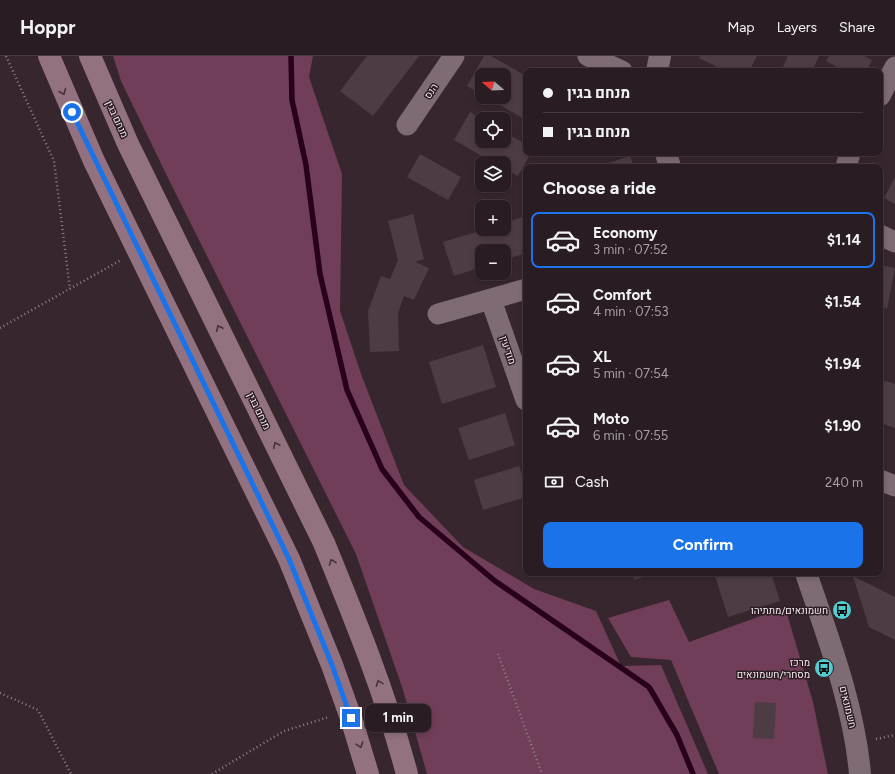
<!DOCTYPE html>
<meta charset="utf-8">
<style>
body{margin:0;font-family:Figtree,Heebo,sans-serif;background:#31252a;color:#f1f3f6;height:100vh;display:flex;flex-direction:column;font-size:15px;white-space:nowrap}
*{box-sizing:border-box;margin:0}
p{font-size:13px;color:#a5a1a5}
.icon{flex:none;width:22px;height:22px;fill:none;stroke:currentColor;stroke-width:2;stroke-linecap:round;stroke-linejoin:round}
.map{position:relative;flex:1;overflow:hidden}
.sheet{position:absolute;left:523px;top:108px;width:360px;height:412px;display:flex;flex-direction:column;background:#291c22;border-radius:8px;box-shadow:0 2px 6px #0003,0 0 0 1px #453a40}
.sheet>*{flex:none}
.guide{position:absolute;left:523px;top:12px;width:360px;height:88px;border-radius:8px;box-shadow:0 2px 6px #0003,0 0 0 1px #453a40;display:grid;align-content:center;height:88px;padding:0 20px;background:#291c22}
.needle{width:26px;rotate:289deg}
.controls{position:absolute;left:475px;top:12px;display:grid;gap:8px}
.controls a{display:grid;place-items:center;width:36px;height:36px;border-radius:8px;background:#291c22;box-shadow:0 2px 6px #0003,0 0 0 1px #453a40;font-size:20px}
.end{position:absolute;width:18px;height:18px;margin:-9px;border:5px solid #1a73e8;background:#fff;box-shadow:0 0 0 2px #fff}
.from{border-radius:50%}
.bubble{position:absolute;height:28px;border-radius:8px;background:#291c22;box-shadow:0 2px 6px #0003,0 0 0 1px #453a40;font-size:13px;font-weight:700;line-height:28px;text-align:center}
.guide b{display:flex;align-items:center;gap:14px;height:38px;font-size:15px}
.guide b+b{border-top:1px solid #453a40}
.guide i{width:10px;height:10px;background:#f1f3f6}
ul{padding:0;list-style:none}
li{display:flex;align-items:center;gap:12px;height:56px;margin:0 8px 6px;padding:0 12px;border:2px solid transparent;border-radius:8px}
li div{flex:1}
li b{display:block;font-size:15px}
li em{font-style:normal;font-weight:700}
li.current{border-color:#1a73e8}
li>.icon{width:36px;height:36px;stroke-width:1.5}
h2{padding:0 20px;font-size:18px;line-height:48px}
.pay{display:flex;align-items:center;gap:10px;height:44px;padding:0 20px;font-size:15px}
.pay p{margin-inline-start:auto}
.button{display:flex;gap:8px;margin-top:auto;padding:8px 20px}
.button a{flex:1;height:46px;border-radius:8px;background:#1a73e8;color:#fff;font-size:16px;font-weight:700;line-height:46px;text-align:center}
header{display:flex;align-items:center;gap:24px;box-sizing:border-box;height:56px;padding:0 20px;background:#291c22;border-bottom:1px solid #453a40}
header strong{font-size:19px}
nav{display:flex;gap:22px;margin-inline-start:auto;font-size:14px}
.map>svg:first-child{display:block}
.green{fill:#703e58}
.lines{fill:none;stroke-linecap:round;stroke-linejoin:round}
.stream{stroke:#280018;stroke-width:5.5}
.building{fill:#4e3c44}
.path{stroke:#8e8086;stroke-width:2.5;stroke-dasharray:1 3;stroke-linecap:butt}
.minor{stroke:#7f6b74;stroke-width:21}
.tertiary{stroke:#7f6b74;stroke-width:22}
.secondary{stroke:#927181;stroke-width:22}
.oneway{stroke:#46323b}
.route{stroke:#1a73e8;stroke-width:5}
.labels{text-anchor:middle;dominant-baseline:central;stroke-width:3;stroke-linejoin:round;paint-order:stroke}
.street-label{font-size:10px;fill:#f7ecf1;stroke:#2d1d24}
.poi-label{font-size:10px;fill:#f7ecf1;stroke:#2d1d24;text-anchor:end}
</style>
<header>
<strong>Hoppr</strong>
<nav><a>Map</a><a>Layers</a><a>Share</a></nav>
</header>
<div class="map">
<svg width="895" height="718" viewBox="0 0 895 718">
<rect width="100%" height="100%" fill="#37262e"/>
<g class="green">
<polygon points="113,0 313,0 309,21 342,118 340,255 361,318 404,429 463,491 534,533 596,555 621,610 661,609 708,718 427,718 403,634 356,498 169,124 121,25"/>
<polygon points="669,544 689,586 785,551 813,646 828,718 719,718 671,604 631,601 608,562"/>
</g>
<g class="lines">
<polyline class="stream" points="291,0 292,44 306,109 320,218 347,334 382,413 419,461 495,525 649,631 677,679 693,718"/>
</g>
<g class="building">
<polygon points="367,0 419,0 373,60 340,35"/>
<polygon points="484,0 491,0 526,20 526,64 486,41 504,41 504,19 482,19 482,39 467,30"/>
<polygon points="700,0 757,0 749,15 726,15 699,2"/>
<polygon points="788,0 819,0 812,15 781,15"/>
<polygon points="829,0 864,0 872,4 867,15 845,15 826,5"/>
<polygon points="470,56 482,63 482,85 504,85 504,76 526,88 526,97 531,97 518,120 504,113 504,107 494,107 454,84"/>
<polygon points="420,98 461,121 448,144 407,121"/>
<polygon points="630,100 634,111 602,111 602,109"/>
<polygon points="895,121 895,148 884,142"/>
<polygon points="413,158 424,203 415,206 429,212 414,244 404,240 398,257 399,295 370,296 368,255 381,220 390,223 398,204 388,165"/>
<polygon points="526,160 526,197 504,204 504,195 482,195 482,211 454,220 443,186 486,173 504,173 504,167"/>
<polygon points="880,209 895,212 887,253 880,251"/>
<polygon points="483,289 496,331 442,348 429,306"/>
<polygon points="880,323 895,328 895,372 880,367"/>
<polygon points="505,357 515,389 469,404 458,372"/>
<polygon points="519,410 526,431 526,441 483,454 474,424"/>
<polygon points="632,517 657,517 634,524"/>
<polygon points="714,517 771,517 780,545 728,561"/>
<polygon points="853,520 895,541 895,584 869,571"/>
<polygon points="755,646 776,647 774,683 753,682"/>
</g>
<g class="lines">
<g class="path">
<polyline points="6,0 54,105 70,233"/>
<polyline points="0,272 121,204"/>
<polyline points="498,598 542,718"/>
<polyline points="0,637 38,654 71,718"/>
<polyline points="876,683 895,679"/>
<polyline points="212,718 284,675 329,661"/>
</g>
<g class="minor">
<polyline points="588,0 622,15"/>
<polyline points="880,40 895,11"/>
<polyline points="407,69 454,0"/>
<polyline points="846,111 850,97"/>
<polyline points="880,179 895,186"/>
<polyline points="491,244 526,344"/>
<polyline points="438,258 526,233"/>
<polyline points="880,424 895,430"/>
</g>
<g class="tertiary">
<polyline points="657,15 660,0"/>
<polyline points="666,97 670,111"/>
<path d="M 806,517 C 828,582 854,649 860,718"/>
</g>
<g class="secondary">
<polyline points="49,0 94,105 289,503 332,609 351,662 368,718"/>
<path d="M 90,0 L 128,88 L 324,487 C 355,563 386,639 407,718"/>
</g>
</g>
<defs><path id="oneway-chevron" d="M-2-3.5L2.5 0L-2 3.5" fill="none" stroke-width="1.6" stroke-linecap="round" stroke-linejoin="round"/></defs>
<g class="oneway">
<use href="#oneway-chevron" transform="translate(63 36) rotate(68)"/>
<use href="#oneway-chevron" transform="translate(219 272) rotate(-116)"/>
<use href="#oneway-chevron" transform="translate(276 389) rotate(-116)"/>
<use href="#oneway-chevron" transform="translate(332 506) rotate(-112)"/>
<use href="#oneway-chevron" transform="translate(379 627) rotate(-110)"/>
<use href="#oneway-chevron" transform="translate(360 689) rotate(73)"/>
</g>
<g class="lines">
<polyline class="route" points="72,56 289,503 332,609 351,662"/>
</g>
<defs>
<g id="bus-disc" transform="scale(1)"><circle r="9.5" fill="#51ccd1" stroke="#2d1d24"/><path d="M-5-6H5V4H4V6H2V4H-2V6H-4V4H-5ZM-3.5-4V0h7V-4ZM-3.5 1.2v1.5H-2V1.2ZM2 1.2v1.5H3.5V1.2Z" fill="#111"/></g>
</defs>
<g fill-rule="evenodd">
<use href="#bus-disc" x="842" y="554"/>
<use href="#bus-disc" x="824" y="612"/>
</g>
<g class="labels">
<g class="street-label">
<text transform="translate(431 35) rotate(-56)">הנס</text>
<text transform="translate(117 63) rotate(65)">מנחם בגין</text>
<text transform="translate(508 294) rotate(71)">מודיעין</text>
<text transform="translate(259 355) rotate(64)">מנחם בגין</text>
<text transform="translate(848 651) rotate(76)">חשמונאים</text>
</g>
<g class="poi-label">
<text x="828" y="554">חשמונאים/מתתיהו</text>
<text x="810" y="606">מרכז<tspan x="810" dy="12">מסחרי/חשמונאים</tspan></text>
</g>
</g>
</svg>
<div class="controls">
<a><svg class="needle" viewBox="-14 -14 28 28"><path d="M0-13l5 13h-10z" fill="#e53935"/><path d="M0 13l5-13h-10z" fill="#a5a1a5"/></svg></a>
<a><svg class="icon" aria-label="locate" viewBox="0 0 24 24"><circle cx="12" cy="12" r="6"/><path d="M12 2v4M12 18v4M2 12h4M18 12h4"/></svg></a>
<a><svg class="icon" aria-label="layers" viewBox="0 0 24 24"><path d="M12 4l9 5-9 5-9-5zM3 14l9 5 9-5"/></svg></a>
<a>+</a>
<a>−</a>
</div>
<i class="end from" style="left:72px;top:56px"></i>
<i class="end" style="left:351px;top:662px"></i>
<div class="bubble" style="left:365px;top:648px;width:66px">1 min</div>
<div class="guide">
<b><i class="from"></i>מנחם בגין</b>
<b><i></i>מנחם בגין</b>
</div>
<section class="sheet">
<h2>Choose a ride</h2>
<ul>
<li class="current"><svg class="icon" aria-label="car" viewBox="0 0 24 24"><path d="M5 17H2v-5l4-1 3-4h7l3 4 3 1v5h-3M9 17h6M6 11h13"/><circle cx="7" cy="17" r="2"/><circle cx="17" cy="17" r="2"/></svg><div><b>Economy</b><p>3 min · 07:52</p></div><em>$1.14</em></li>
<li><svg class="icon" aria-label="car" viewBox="0 0 24 24"><path d="M5 17H2v-5l4-1 3-4h7l3 4 3 1v5h-3M9 17h6M6 11h13"/><circle cx="7" cy="17" r="2"/><circle cx="17" cy="17" r="2"/></svg><div><b>Comfort</b><p>4 min · 07:53</p></div><em>$1.54</em></li>
<li><svg class="icon" aria-label="car" viewBox="0 0 24 24"><path d="M5 17H2v-5l4-1 3-4h7l3 4 3 1v5h-3M9 17h6M6 11h13"/><circle cx="7" cy="17" r="2"/><circle cx="17" cy="17" r="2"/></svg><div><b>XL</b><p>5 min · 07:54</p></div><em>$1.94</em></li>
<li><svg class="icon" aria-label="car" viewBox="0 0 24 24"><path d="M5 17H2v-5l4-1 3-4h7l3 4 3 1v5h-3M9 17h6M6 11h13"/><circle cx="7" cy="17" r="2"/><circle cx="17" cy="17" r="2"/></svg><div><b>Moto</b><p>6 min · 07:55</p></div><em>$1.90</em></li>
</ul>
<div class="pay"><svg class="icon" aria-label="cash" viewBox="0 0 24 24"><path d="M3 7h18v10H3z"/><circle cx="12" cy="12" r="2"/></svg>Cash<p>240 m</p></div>
<div class="button"><a>Confirm</a></div>
</section>
</div>
